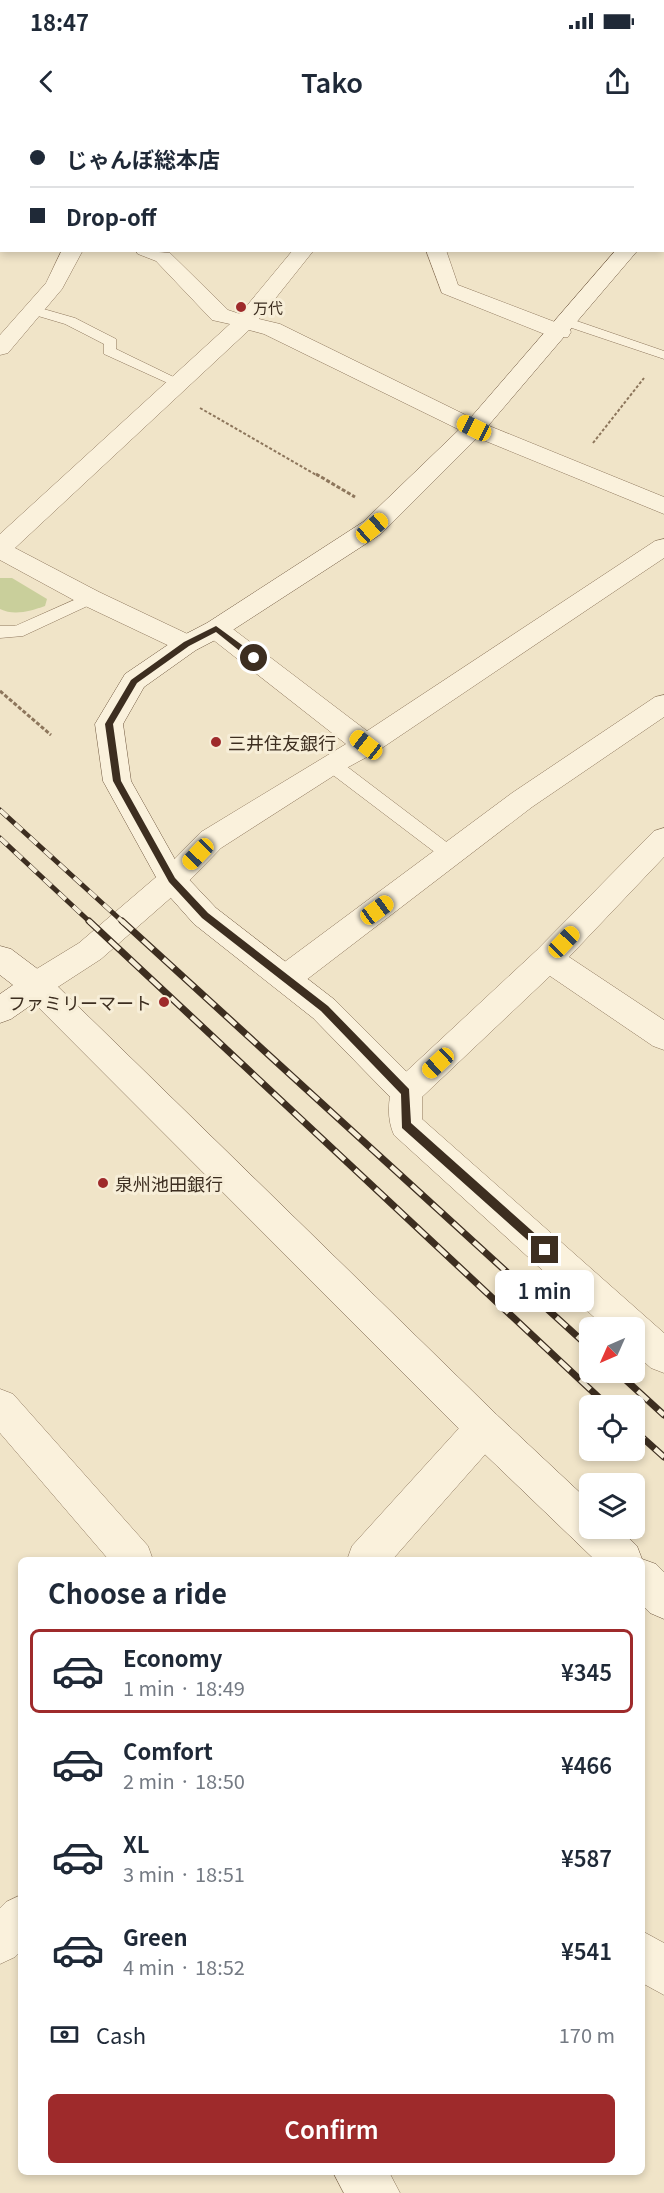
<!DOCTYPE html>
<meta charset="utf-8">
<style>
body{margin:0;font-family:Georgia,"Noto Sans JP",serif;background:#f2f2f3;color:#1f2937;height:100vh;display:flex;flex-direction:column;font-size:22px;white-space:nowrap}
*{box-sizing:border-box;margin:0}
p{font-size:20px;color:#747a83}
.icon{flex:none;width:33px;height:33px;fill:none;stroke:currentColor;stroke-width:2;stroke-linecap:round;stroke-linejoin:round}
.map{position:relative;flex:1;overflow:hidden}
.drawer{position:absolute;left:18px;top:1437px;width:627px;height:618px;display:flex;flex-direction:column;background:#fff;border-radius:9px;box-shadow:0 3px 9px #0003}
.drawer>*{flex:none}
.top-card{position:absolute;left:0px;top:0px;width:664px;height:132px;box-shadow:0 3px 9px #0003;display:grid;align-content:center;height:132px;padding:0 30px;background:#fff}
.needle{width:39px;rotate:225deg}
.buttons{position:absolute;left:579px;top:1197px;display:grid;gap:12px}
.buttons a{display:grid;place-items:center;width:66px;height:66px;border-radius:9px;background:#fff;box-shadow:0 3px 9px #0003;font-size:30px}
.end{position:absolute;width:27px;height:27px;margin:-14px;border:8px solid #3d2e20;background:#fff;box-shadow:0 0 0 3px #fff}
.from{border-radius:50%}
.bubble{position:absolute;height:42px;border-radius:9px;background:#fff;box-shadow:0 3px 9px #0003;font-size:20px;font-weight:600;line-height:42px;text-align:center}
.car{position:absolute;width:18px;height:36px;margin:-18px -9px;border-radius:8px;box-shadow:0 0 4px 2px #0007;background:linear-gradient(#f5c518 24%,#345 0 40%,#f5c518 0 76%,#345 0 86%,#f5c518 0)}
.top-card b{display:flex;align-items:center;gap:21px;height:57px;font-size:22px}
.top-card b+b{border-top:2px solid #e0e1e3}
.top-card i{width:15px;height:15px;background:#1f2937}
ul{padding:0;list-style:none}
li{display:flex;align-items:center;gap:18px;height:84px;margin:0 12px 9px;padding:0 18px;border:3px solid transparent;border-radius:9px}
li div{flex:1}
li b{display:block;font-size:22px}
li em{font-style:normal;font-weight:600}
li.on{border-color:#9e2a2b}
li>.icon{width:54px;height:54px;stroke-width:1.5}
h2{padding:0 30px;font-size:27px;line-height:72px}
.pay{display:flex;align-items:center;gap:15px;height:66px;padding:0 30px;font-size:22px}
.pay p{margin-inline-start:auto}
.primary-button{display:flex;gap:12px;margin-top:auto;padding:12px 30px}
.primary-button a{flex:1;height:69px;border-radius:9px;background:#9e2a2b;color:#fff;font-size:24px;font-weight:600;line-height:69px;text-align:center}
.status{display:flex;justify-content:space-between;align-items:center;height:42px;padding:0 30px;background:#fff;direction:ltr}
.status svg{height:16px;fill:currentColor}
header{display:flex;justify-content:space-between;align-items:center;height:78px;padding:0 30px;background:#fff;font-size:27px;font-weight:600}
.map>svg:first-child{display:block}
.green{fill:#c9cf9b}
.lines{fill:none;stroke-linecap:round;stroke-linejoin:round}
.lane-casing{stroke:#8d765c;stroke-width:1}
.street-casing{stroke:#8d765c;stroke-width:1}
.secondary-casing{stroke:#6f573f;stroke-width:1}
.path-far1{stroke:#8d765c;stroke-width:2;stroke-dasharray:3 2;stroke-linecap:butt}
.path{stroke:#8d765c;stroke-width:3;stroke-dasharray:4 2;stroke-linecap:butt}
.lane{fill:#faf1dc;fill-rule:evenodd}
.street{fill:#faf1dc;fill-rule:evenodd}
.secondary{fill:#faf1dc;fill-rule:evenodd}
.rail-far1-casing{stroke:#3d2e20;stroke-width:5}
.rail-casing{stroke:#3d2e20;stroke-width:7}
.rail-far1{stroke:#f7eed8;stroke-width:4;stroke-dasharray:10;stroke-linecap:butt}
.rail{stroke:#f7eed8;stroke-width:4.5;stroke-dasharray:14;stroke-linecap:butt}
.route{fill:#3d2e20}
.poi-dot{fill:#9e2a2b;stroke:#f7eed8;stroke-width:2}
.labels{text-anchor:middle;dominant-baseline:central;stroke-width:6;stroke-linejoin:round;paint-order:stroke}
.far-poi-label{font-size:15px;fill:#3d2e20;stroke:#f7eed8;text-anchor:start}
.poi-label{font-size:18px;fill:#3d2e20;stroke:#f7eed8;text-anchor:start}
</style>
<div class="status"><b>18:47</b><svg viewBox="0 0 49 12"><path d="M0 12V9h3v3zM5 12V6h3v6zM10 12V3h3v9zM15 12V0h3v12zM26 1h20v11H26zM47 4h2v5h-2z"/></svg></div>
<header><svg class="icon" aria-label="back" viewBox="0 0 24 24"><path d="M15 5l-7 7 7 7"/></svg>Tako<svg class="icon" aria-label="share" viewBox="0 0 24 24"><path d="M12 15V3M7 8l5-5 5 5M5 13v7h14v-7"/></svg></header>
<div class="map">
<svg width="664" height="2073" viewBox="0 0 664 2073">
<rect width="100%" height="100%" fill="#f0e4c8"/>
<path class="green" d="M 0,458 L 12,458 L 47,479 L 45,486 C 31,491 14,496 0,489 Z"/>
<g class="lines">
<g class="lane-casing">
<g id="lane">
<polygon points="33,186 75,198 116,219 116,229 184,262 177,266 172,265 104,234 104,224 65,204 28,193 26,190"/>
<polygon points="568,198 664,231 664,239 563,205 561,202"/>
<polygon points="90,473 98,478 96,482 23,516 0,518 0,506 15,506"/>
<polygon points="331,638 337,639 457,730 460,735 457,740 445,740 325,649 322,644 325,639"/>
</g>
</g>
<g class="street-casing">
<g id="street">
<polygon points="7,0 28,0 6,2"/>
<polygon points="105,0 123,0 104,2"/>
<polygon points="196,0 227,0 195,2"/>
<polygon points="336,0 357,0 358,2 337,2"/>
<polygon points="401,0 419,0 400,2"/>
<polygon points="563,0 583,0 562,2"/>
<polygon points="0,72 2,72 2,85 0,84"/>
<rect x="663" y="110" width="1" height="12"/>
<polygon points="62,130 83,130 62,169 8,233 0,235 0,215 46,163"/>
<polygon points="135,130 170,133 228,190 240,194 293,130 314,130 259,199 280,204 482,303 664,377 664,394 466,313 264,214 249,210 15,428 99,472 196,518 200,524 196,530 187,533 178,530 81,484 0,440 0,414 230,204 212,200 156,141 138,134"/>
<polygon points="426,130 446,130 458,165 568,207 571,212 568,217 552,217 442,173"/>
<polygon points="664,419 664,438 376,632 341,651 221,728 182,768 101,839 47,874 36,877 25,874 21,865 25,856 79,823 162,752 201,712 346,624 207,515 203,509 207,503 216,500 225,503 367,611 655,421"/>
<polygon points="664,575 664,597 532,687 297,867 286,870 275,867 271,858 275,849 512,673 655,577"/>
<path d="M 664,708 L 664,737 L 569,837 L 664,900 L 664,930 L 653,926 L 550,856 L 422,977 L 422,999 L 664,1213 L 664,1253 L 651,1248 L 634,1233 L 634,1208 L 606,1208 L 394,1015 C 387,1000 387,978 395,962 L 537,830 L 654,711 Z"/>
<polygon points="0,1269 13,1274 148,1426 153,1440 109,1440 0,1313"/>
<polygon points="484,1290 497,1295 502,1308 497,1321 392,1440 347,1440 352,1426 471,1295"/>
<polygon points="21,1775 21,1831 15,1837 0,1844 0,1788 6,1782"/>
<polygon points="642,1811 664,1823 664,1875 642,1863"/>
<polygon points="333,2052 389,2052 400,2073 344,2073"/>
</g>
</g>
<g class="secondary-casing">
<g id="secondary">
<polygon points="664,90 664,103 663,103 663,90"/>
<polygon points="616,130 638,130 482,313 381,414 225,515 196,530 144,567 123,604 131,661 182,752 216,788 335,880 417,962 422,972 417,982 406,986 395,982 313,898 194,804 162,768 103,661 95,604 125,554 178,518 207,503 363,402 466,303"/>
<polygon points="0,826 11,829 47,856 497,1295 590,1382 590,1408 618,1408 637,1426 642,1439 656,1444 664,1452 664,1499 650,1493 642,1485 642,1440 595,1440 471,1321 34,883 11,899 0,903 0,874 13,865 0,855"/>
</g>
</g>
<g class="path-far1">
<polyline points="200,288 318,356"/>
<polyline points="593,323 644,258"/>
</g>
<g class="path">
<polyline points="316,354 355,377"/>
<polyline points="0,571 51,615"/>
</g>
<use href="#lane" class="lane"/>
<use href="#street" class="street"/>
<use href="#secondary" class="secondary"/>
<g class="rail-far1-casing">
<g id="rail-far1">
<polyline points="0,690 124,803"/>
<polyline points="0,718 91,803"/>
</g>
</g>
<g class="rail-casing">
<g id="rail">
<polyline points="89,801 608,1286"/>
<polyline points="122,801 590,1228"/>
<polyline points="617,1252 664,1295"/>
<polyline points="634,1310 664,1337"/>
</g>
</g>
<use href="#rail-far1" class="rail-far1"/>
<use href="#rail" class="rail"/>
</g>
<polygon class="route" points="216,506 257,536 257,540 251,540 216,512 189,526 137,563 113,604 121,661 175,758 208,793 328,886 409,969 411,1003 549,1126 549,1133 542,1133 402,1008 401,974 321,891 202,798 169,762 113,661 105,604 131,560 184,522"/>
<g class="poi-dot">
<circle cx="241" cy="187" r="6"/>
<circle cx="216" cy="622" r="6"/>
<circle cx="164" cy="882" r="6"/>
<circle cx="103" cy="1063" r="6"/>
</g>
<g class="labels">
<g class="far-poi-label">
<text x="253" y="187">万代</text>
</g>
<g class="poi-label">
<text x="228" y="622">三井住友銀行</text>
<text x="152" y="882" text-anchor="end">ファミリーマート</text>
<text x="115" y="1063">泉州池田銀行</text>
</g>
</g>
</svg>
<div class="buttons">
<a><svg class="needle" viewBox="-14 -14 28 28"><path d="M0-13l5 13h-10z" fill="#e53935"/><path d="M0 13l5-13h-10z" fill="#747a83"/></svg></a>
<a><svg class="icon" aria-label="locate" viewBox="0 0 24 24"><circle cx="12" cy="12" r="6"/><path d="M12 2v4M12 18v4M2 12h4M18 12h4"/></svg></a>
<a><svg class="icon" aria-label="layers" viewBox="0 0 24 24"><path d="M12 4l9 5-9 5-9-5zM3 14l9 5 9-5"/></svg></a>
</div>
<i class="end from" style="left:254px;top:538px"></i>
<i class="end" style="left:545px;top:1130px"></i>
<div class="bubble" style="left:495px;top:1150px;width:99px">1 min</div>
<i class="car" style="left:474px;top:308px;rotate:296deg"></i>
<i class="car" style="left:372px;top:408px;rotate:49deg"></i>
<i class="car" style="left:366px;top:625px;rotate:308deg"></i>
<i class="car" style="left:198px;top:734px;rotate:224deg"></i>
<i class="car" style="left:377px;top:790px;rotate:54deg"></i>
<i class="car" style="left:564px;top:822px;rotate:44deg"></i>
<i class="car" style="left:438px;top:943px;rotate:227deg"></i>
<div class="top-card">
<b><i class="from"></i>じゃんぼ総本店</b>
<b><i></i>Drop-off</b>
</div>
<section class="drawer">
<h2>Choose a ride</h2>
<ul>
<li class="on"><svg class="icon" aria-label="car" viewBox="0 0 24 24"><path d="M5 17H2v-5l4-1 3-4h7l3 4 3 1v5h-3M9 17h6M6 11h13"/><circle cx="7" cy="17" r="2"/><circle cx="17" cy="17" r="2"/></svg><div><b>Economy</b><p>1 min · 18:49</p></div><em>¥345</em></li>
<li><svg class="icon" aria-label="car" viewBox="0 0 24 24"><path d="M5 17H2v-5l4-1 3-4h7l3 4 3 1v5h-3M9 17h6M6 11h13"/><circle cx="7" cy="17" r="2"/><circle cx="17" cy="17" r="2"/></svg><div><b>Comfort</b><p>2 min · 18:50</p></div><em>¥466</em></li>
<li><svg class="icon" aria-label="car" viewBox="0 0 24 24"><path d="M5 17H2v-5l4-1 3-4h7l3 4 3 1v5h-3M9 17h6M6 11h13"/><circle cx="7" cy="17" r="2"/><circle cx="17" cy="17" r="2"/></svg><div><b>XL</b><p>3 min · 18:51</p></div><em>¥587</em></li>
<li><svg class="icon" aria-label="car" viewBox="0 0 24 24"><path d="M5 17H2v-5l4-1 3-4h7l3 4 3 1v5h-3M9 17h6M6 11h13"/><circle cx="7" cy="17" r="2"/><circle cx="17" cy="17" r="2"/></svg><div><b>Green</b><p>4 min · 18:52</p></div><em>¥541</em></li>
</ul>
<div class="pay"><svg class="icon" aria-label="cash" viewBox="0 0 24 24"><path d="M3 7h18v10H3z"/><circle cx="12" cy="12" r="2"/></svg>Cash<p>170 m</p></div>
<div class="primary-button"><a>Confirm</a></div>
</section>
</div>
